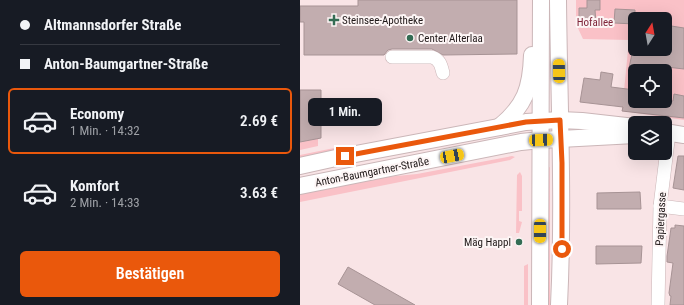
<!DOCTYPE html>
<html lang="de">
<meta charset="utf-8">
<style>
body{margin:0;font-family:"Roboto Condensed",sans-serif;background:#242831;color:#f1f3f6;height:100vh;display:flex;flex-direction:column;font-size:15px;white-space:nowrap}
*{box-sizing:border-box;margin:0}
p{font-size:13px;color:#9ea1a6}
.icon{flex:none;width:22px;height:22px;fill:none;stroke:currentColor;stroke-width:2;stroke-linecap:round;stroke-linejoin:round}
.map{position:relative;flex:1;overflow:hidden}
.details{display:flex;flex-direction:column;background:#171b24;width:300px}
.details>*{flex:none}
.banner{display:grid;align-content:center;height:88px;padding:0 20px;background:#171b24}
.needle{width:26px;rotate:11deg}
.controls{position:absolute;left:328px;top:12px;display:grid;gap:8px}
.controls a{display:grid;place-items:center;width:44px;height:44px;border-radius:6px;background:#171b24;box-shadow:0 4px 16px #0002;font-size:20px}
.end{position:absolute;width:18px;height:18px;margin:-9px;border:5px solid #ea580c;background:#fff;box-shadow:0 0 0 2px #fff}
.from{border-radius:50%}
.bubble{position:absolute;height:28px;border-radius:6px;background:#171b24;box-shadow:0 4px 16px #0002;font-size:13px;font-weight:600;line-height:28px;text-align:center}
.car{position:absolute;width:12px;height:24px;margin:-12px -6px;border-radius:5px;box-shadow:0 0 3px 1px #0007;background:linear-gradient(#f5c518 24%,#345 0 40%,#f5c518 0 76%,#345 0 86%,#f5c518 0)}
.banner b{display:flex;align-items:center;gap:14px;height:38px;font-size:15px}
.banner b+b{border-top:1px solid #363941}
.banner i{width:10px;height:10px;background:#f1f3f6}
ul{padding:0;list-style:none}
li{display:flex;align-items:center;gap:12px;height:66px;margin:0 8px 6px;padding:0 12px;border:2px solid transparent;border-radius:6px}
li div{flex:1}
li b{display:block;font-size:15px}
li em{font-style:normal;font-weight:600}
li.selected{border-color:#ea580c}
li>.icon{width:36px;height:36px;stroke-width:1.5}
.action{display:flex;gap:8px;margin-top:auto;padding:8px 20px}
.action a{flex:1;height:46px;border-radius:6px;background:#ea580c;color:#fff;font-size:16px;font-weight:600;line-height:46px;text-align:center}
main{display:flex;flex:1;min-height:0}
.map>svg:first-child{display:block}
.green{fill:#fac1c7;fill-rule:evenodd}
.building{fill:#c2adaf;stroke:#a79395}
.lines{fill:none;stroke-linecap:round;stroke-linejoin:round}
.minor-casing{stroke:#cbb6b8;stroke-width:14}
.major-casing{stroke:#cbb6b8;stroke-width:18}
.minor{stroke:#fff;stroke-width:13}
.major{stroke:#fff;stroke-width:16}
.route{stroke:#ea580c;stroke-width:5}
.poi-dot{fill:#346c54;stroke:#fdf5f5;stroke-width:1.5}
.labels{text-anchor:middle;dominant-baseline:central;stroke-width:4;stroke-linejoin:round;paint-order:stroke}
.poi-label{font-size:11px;fill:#1f1818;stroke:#fdf5f5;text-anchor:start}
.park-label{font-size:11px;fill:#7f2439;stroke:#fdf5f5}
.street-label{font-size:11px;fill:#1f1818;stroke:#fdf5f5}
</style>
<main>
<section class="details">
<div class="banner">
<b><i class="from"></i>Altmannsdorfer Straße</b>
<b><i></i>Anton-Baumgartner-Straße</b>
</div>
<ul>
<li class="selected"><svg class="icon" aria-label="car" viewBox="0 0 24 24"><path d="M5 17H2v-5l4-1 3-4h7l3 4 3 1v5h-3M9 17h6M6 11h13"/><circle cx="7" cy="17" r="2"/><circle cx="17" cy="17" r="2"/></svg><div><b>Economy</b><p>1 Min. · 14:32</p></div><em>2.69 €</em></li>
<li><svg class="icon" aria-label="car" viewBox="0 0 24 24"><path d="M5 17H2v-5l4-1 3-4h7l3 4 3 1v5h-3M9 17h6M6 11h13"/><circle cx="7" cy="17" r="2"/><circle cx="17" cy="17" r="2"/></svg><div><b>Komfort</b><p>2 Min. · 14:33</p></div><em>3.63 €</em></li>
</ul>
<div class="action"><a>Bestätigen</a></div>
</section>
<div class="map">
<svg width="384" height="305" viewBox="0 0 384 305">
<rect width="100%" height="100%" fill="#f9e4e6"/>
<g class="green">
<path d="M 276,0 L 384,0 L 384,120 L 322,111 L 329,40 L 283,39 L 276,24 ZM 335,19 L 365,19 L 365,49 L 335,49 ZM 335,71 L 365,71 L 365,101 L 335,101 Z"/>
<polygon points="18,138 18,146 0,150 0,142"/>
<polygon points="39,147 39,150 0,160 0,155"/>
<polygon points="212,156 215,157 210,160 0,202 0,193 76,178 117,174"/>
<polygon points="250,167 250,305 246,305 247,168"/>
<polygon points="220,172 222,176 222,211 219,211 219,221 222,222 219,233 216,233 217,175"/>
<polygon points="228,264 228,305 224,305 224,266"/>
</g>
<g class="building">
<polygon points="58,0 217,0 217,54 143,55 132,49 92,49 88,50 84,55 4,55 4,22 0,22 0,6 58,6"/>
<polygon points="287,0 300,0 300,10 295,10 296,23 280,23 279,21 279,8 287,8"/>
<polygon points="315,9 335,10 335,24 314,23"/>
<polygon points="365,25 384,28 384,69 358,66 357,71 346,71 329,68 333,49 365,49"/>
<polygon points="301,72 313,74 311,87 335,90 335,101 373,101 374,94 384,96 384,118 322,111 323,107 280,102 284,78 300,80"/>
<polygon points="0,90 21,90 21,138 0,142"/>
<polygon points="378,156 384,156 384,190 373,188"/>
<polygon points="340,192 341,209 297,209 297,193"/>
<polygon points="375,225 384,226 384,305 370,305 371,296 370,296 369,293 373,263 367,262 367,256 371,228 375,228"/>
<polygon points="296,246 342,246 341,263 296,264"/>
<polygon points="48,267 115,305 75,305 38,284"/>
</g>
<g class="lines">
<g class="minor-casing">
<g id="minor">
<path d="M 92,57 L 132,57 C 140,60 141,65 143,73"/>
<polyline points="360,206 384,209"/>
<polyline points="358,305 360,206 369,133"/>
</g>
</g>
<g class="major-casing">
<g id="major">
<path d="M 258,0 C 259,102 264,203 259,305"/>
<path d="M 199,127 C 225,106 231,88 232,55"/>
<polyline points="365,132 384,135"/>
<polyline points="0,166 45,156 226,122 260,120 282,121 335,127"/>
<polyline points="0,186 221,142 241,140 335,135"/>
<polyline points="240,305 241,0"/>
</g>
</g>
<use href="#minor" class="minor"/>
<use href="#major" class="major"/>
</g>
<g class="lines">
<polyline class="route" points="45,156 226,122 260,120 262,163 262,249"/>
</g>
<g class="poi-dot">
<path d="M32 14h4v4h4v4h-4v4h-4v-4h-4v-4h4z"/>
<circle cx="110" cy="38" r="4"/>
<circle cx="219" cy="242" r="4"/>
</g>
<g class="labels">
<g class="poi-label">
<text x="42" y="20">Steinsee-Apotheke</text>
<text x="118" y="38">Center Alterlaa</text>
<text x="211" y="242" text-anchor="end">Mäg Happl</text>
</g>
<g class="park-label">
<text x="295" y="22">Hofallee</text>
</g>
<g class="street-label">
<text transform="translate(72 172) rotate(-11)">Anton-Baumgartner-Straße</text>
<text transform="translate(361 219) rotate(-87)">Papiergasse</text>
</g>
</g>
</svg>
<div class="controls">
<a><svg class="needle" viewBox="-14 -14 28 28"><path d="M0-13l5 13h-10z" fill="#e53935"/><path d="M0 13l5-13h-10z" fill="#9ea1a6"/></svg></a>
<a><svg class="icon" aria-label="locate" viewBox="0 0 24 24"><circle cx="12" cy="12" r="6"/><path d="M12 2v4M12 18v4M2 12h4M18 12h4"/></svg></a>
<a><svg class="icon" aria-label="layers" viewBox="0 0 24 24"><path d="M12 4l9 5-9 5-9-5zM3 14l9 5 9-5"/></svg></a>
</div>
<i class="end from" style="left:262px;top:249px"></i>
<i class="end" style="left:45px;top:156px"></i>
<div class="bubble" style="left:8px;top:98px;width:74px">1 Min.</div>
<i class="car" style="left:259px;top:71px;rotate:359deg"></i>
<i class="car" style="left:241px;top:140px;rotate:88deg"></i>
<i class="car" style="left:152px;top:156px;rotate:79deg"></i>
<i class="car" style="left:240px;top:231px;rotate:180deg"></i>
</div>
</main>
